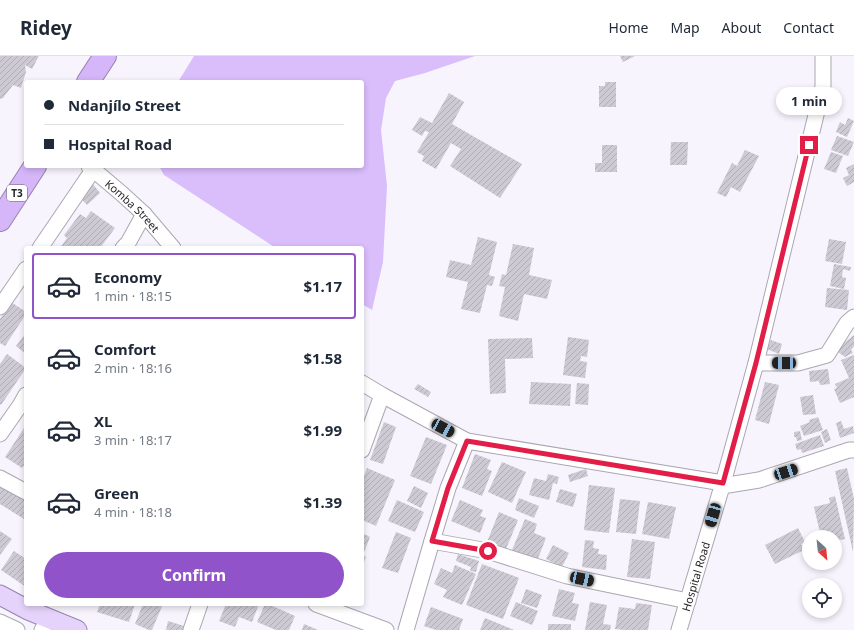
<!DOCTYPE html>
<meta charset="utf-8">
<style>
body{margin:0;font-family:"Noto Sans",sans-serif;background:#f6f6f7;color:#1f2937;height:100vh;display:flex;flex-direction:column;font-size:15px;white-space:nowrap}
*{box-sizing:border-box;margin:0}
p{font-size:13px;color:#747a83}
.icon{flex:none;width:22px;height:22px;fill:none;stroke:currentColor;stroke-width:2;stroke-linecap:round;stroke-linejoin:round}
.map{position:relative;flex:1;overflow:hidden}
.details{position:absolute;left:24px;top:190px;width:340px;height:360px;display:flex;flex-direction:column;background:#fff;border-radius:4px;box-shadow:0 2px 6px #0003}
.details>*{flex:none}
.hud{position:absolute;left:24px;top:24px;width:340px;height:88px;border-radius:4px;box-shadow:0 2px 6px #0003;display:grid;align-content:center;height:88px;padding:0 20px;background:#fff}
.needle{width:26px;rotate:153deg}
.fabs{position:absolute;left:802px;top:474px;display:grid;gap:8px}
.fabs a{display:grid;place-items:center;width:40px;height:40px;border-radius:50%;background:#fff;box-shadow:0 2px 6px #0003;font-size:20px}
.end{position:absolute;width:18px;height:18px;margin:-9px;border:5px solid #e11d48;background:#fff;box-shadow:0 0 0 2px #fff}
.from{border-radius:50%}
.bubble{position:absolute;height:28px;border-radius:14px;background:#fff;box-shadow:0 2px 6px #0003;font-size:13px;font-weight:700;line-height:28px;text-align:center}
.car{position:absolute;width:12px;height:24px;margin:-12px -6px;border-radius:5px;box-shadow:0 0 3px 1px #0007;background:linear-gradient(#222 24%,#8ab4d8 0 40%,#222 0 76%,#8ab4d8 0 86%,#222 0)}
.hud b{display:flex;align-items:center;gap:14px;height:38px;font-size:15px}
.hud b+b{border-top:1px solid #e0e1e3}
.hud i{width:10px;height:10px;background:#1f2937}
ul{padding:7px 0 0;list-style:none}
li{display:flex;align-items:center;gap:12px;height:66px;margin:0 8px 6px;padding:0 12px;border:2px solid transparent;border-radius:4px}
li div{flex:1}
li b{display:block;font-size:15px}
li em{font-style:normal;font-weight:700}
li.selected{border-color:#9053c9}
li>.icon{width:36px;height:36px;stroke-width:1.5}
.action{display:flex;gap:8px;margin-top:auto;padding:8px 20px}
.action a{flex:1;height:46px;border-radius:24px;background:#9053c9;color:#fff;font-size:16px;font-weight:700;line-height:46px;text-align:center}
header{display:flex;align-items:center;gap:24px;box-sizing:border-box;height:56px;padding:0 20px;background:#fff;border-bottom:1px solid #e0e1e3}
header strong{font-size:19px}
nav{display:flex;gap:22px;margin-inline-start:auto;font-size:14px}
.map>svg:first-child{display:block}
.park{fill:#dabdfb}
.building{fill:url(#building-hatch)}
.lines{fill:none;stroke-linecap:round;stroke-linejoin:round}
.minor-casing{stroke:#aba7b1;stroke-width:17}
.major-casing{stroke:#9783af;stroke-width:21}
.highway-casing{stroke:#9783af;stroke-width:24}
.minor{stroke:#fff;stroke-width:15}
.major{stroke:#e6d3fb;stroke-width:19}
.highway{stroke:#d5b6f8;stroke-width:22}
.route{stroke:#e11d48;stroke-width:5}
.labels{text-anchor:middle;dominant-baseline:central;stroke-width:3;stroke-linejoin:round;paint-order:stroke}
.shield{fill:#fff;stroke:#666668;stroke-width:1}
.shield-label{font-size:10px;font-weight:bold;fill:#252427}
.street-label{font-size:11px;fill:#252427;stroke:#fff}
</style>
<header>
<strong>Ridey</strong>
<nav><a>Home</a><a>Map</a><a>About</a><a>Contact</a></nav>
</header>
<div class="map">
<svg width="854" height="574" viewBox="0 0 854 574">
<defs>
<pattern id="building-hatch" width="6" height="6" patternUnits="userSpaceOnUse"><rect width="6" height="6" fill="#cecad4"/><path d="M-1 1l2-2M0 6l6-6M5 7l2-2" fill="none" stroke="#b1adb6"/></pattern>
</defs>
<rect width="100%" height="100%" fill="#f8f4fe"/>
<polygon class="park" points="194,0 475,0 425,17 395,25 386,42 381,74 387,130 383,206 372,254 362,248 362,192 276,192 164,119 159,110 362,110 362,26 178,26"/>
<g class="building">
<polygon points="0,0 39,0 32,13 25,9 26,16 21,32 13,29 3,42 0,43"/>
<polygon points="620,0 635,0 623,6"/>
<polygon points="605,26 616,26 616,51 599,51 599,30 605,30"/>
<polygon points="449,37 464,46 452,68 522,108 500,142 450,110 461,93 451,87 436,113 422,105 424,100 417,96 429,76 425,75 422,80 412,74 420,61 432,67"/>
<polygon points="848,62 854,65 847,81 836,76 840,66 845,69"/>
<polygon points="837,80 854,86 848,100 831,94"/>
<polygon points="671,86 688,86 687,109 670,109"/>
<polygon points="602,89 617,89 617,116 595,116 595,107 602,107"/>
<polygon points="745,94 759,100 740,136 731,131 726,141 717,137 732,107 737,110"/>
<polygon points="831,96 843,100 836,117 824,113"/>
<polygon points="854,108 854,126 847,130 843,122 849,119 846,112"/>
<polygon points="92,127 100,137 87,149 78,139"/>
<polygon points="91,155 115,172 100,192 60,192 67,182 64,179 80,158 86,162"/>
<polygon points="478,181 497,186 489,219 495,221 492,230 487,229 480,257 461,253 468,226 446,221 450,204 471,209"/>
<polygon points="829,183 846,186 842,208 825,205"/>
<polygon points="513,188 534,192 529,219 552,224 547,243 524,238 518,265 499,260 505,231 499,230 502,218 506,219"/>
<polygon points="834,208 851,211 850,215 843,213 842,221 846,222 844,233 830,230"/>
<polygon points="827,232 849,234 847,254 825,251"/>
<polygon points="11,246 26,256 26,258 5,290 0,287 0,263"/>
<polygon points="26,277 26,298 16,290"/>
<polygon points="854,279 854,290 851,294 853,297 845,301 835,294"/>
<polygon points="568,281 589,284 587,301 581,300 580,305 587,306 585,322 563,319"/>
<polygon points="532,282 533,302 505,303 506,337 490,338 488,283"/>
<polygon points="771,284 782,288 779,298 767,293"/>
<polygon points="7,298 26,312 1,349 0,348 0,308"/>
<polygon points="854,299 854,341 840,347 834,333 837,332 835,328 849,322 841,304"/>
<polygon points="828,313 830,328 820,329 819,325 810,326 809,315"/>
<polygon points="531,326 571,328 570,350 529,348"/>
<polygon points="765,326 779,329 769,368 755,364"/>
<polygon points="577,327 589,328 588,349 575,348"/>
<polygon points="418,328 431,336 428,341 414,333"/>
<polygon points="813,339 816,358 803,359 800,341"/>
<polygon points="818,361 823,374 804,380 800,370 810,366 809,364"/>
<polygon points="841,365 844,373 853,370 854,377 840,382 836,367"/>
<polygon points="384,366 396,371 383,408 370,404"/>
<polygon points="26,369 26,407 22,412 5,401"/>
<polygon points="827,373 831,384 825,387 821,376"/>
<polygon points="800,375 802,384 797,385 796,381 794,381 794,376"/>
<polygon points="820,379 824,390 802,397 801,393 797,394 795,388"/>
<polygon points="426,381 447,389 431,428 410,420"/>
<polygon points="475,398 491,404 487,413 492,415 482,440 462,432"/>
<polygon points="502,406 526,416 512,447 488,436"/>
<polygon points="367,412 395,424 376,470 362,464 362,425"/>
<polygon points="847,412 854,443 853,496 835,415"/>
<polygon points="586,413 588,420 570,426 568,419"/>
<polygon points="548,418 559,421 557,428 553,427 549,444 529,439 534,422 546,425"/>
<polygon points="0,428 26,445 26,460 24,463 0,448"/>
<polygon points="589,429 615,432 609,477 584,474"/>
<polygon points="414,430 428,437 421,452 407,445"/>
<polygon points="560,433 577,438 573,451 556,446"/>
<polygon points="835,440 845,483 835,485 835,481 821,481 814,451 830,447 829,442"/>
<polygon points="519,442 539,450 534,462 515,454"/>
<polygon points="620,443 640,445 636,478 616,476"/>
<polygon points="397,444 424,456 415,476 388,465"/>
<polygon points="460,444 483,454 480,460 486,462 480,477 451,465"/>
<polygon points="648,446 676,451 669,483 642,478"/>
<polygon points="499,456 518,464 506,493 487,486"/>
<polygon points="525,463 537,468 534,477 546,482 537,505 512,494"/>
<polygon points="798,472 805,486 801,488 804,494 775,508 765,489"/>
<polygon points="0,475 12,483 0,499"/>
<polygon points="396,476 411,482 398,517 382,512"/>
<polygon points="362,477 370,481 363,499 366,501 362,511"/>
<polygon points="632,483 655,486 650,523 627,521"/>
<polygon points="585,484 594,485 593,492 599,493 598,498 607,499 606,514 582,511"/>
<polygon points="553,489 569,497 562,511 546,503"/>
<polygon points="14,495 26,503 26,531 1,514"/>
<polygon points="458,498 479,505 476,516 470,515 471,511 456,505"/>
<polygon points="482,508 519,522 503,563 466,549"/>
<polygon points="455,509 476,518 462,549 443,541 447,534 434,528 441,512 452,517"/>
<polygon points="526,533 542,539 537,552 521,547"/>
<polygon points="559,533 575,537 572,547 579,548 575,565 552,560"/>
<polygon points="516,546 538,555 532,569 510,560"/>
<polygon points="590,546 607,549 603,568 611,569 610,574 585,574"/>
<polygon points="636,547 652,549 648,574 624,574 615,573 619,551 635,553"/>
<polygon points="100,548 135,548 129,566 97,556"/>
<polygon points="143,548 163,548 152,574 149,574 135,568"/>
<polygon points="226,548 259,548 252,566 239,561 235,571 219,565"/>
<polygon points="265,548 268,548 295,560 289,574 276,574 257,566"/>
<polygon points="431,551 463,563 459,574 436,574 424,570"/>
<polygon points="485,562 514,574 480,574"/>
<polygon points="168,565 184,570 183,574 166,574"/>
<polygon points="304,568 318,574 302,574"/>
<rect x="548" y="568" width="23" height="6"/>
</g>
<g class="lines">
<g class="minor-casing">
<g id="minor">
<path id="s1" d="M 89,110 L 121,137 L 144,158 L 173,192"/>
<polyline points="40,192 93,114"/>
<polyline points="123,192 128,187 144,158"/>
<polyline points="0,251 26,213"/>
<polyline points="756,307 798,307 827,299 847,267 854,261"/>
<polyline points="362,327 382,339 467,385 723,427"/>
<polyline points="0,378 21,348 26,339"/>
<polyline points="362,394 382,339"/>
<polyline points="0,422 26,436"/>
<polyline points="722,430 759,424 849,394 854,394"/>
<polyline points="432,485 488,495 567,520 688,545"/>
<polyline points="316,548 386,574"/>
<polyline points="0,566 17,574"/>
<polyline points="42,574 49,562"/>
<polyline points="191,574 200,548"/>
<polyline points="406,574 432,485 448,432 467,385"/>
<path id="s2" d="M 679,574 L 723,427 L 756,307 L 823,30 L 823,0"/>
</g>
</g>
<g class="major-casing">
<polyline id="major" points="0,539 28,554 77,574"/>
</g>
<g class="highway-casing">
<g id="highway">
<polyline points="88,26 105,0"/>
<polyline points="0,164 35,110"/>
</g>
</g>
<use href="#minor" class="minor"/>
<use href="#major" class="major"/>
<use href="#highway" class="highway"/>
</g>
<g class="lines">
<polyline class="route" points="488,495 432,485 448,432 467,385 723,427 756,307 809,89"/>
</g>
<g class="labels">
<rect class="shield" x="7" y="129" width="20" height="16" rx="3"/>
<g class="shield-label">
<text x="17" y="137">T3</text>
</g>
<g class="street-label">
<text stroke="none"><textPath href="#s1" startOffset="59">Komba Street</textPath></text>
<text stroke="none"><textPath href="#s2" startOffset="56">Hospital Road</textPath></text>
</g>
</g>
</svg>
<div class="fabs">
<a><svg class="needle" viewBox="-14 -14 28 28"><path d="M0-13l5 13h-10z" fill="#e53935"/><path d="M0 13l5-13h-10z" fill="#747a83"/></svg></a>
<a><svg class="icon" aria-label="locate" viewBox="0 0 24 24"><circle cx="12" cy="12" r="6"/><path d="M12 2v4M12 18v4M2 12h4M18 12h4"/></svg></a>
</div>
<i class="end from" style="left:488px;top:495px"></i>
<i class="end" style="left:809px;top:89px"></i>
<div class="bubble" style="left:776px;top:31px;width:66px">1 min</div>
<i class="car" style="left:784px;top:307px;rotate:270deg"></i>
<i class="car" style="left:443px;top:372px;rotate:118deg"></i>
<i class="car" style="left:786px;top:416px;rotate:72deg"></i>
<i class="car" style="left:713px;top:459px;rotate:196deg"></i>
<i class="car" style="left:582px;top:523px;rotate:102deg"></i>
<div class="hud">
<b><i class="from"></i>Ndanjílo Street</b>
<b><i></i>Hospital Road</b>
</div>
<section class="details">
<ul>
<li class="selected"><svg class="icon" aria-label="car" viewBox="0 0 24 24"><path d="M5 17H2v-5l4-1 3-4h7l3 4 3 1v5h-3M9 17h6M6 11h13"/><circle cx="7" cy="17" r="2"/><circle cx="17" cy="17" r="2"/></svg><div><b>Economy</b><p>1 min · 18:15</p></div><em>$1.17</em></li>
<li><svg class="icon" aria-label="car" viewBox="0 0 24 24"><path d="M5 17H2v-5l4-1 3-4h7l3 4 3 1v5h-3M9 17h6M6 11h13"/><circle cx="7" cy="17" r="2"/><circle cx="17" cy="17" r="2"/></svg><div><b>Comfort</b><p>2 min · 18:16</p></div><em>$1.58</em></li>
<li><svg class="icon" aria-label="car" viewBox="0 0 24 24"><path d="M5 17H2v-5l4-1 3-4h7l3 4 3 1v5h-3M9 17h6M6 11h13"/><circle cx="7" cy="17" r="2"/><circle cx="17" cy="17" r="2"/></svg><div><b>XL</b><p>3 min · 18:17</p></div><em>$1.99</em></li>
<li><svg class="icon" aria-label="car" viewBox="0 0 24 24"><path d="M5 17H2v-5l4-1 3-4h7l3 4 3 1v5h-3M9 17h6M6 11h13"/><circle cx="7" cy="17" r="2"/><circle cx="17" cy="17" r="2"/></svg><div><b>Green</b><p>4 min · 18:18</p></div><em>$1.39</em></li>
</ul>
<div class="action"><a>Confirm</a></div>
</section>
</div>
